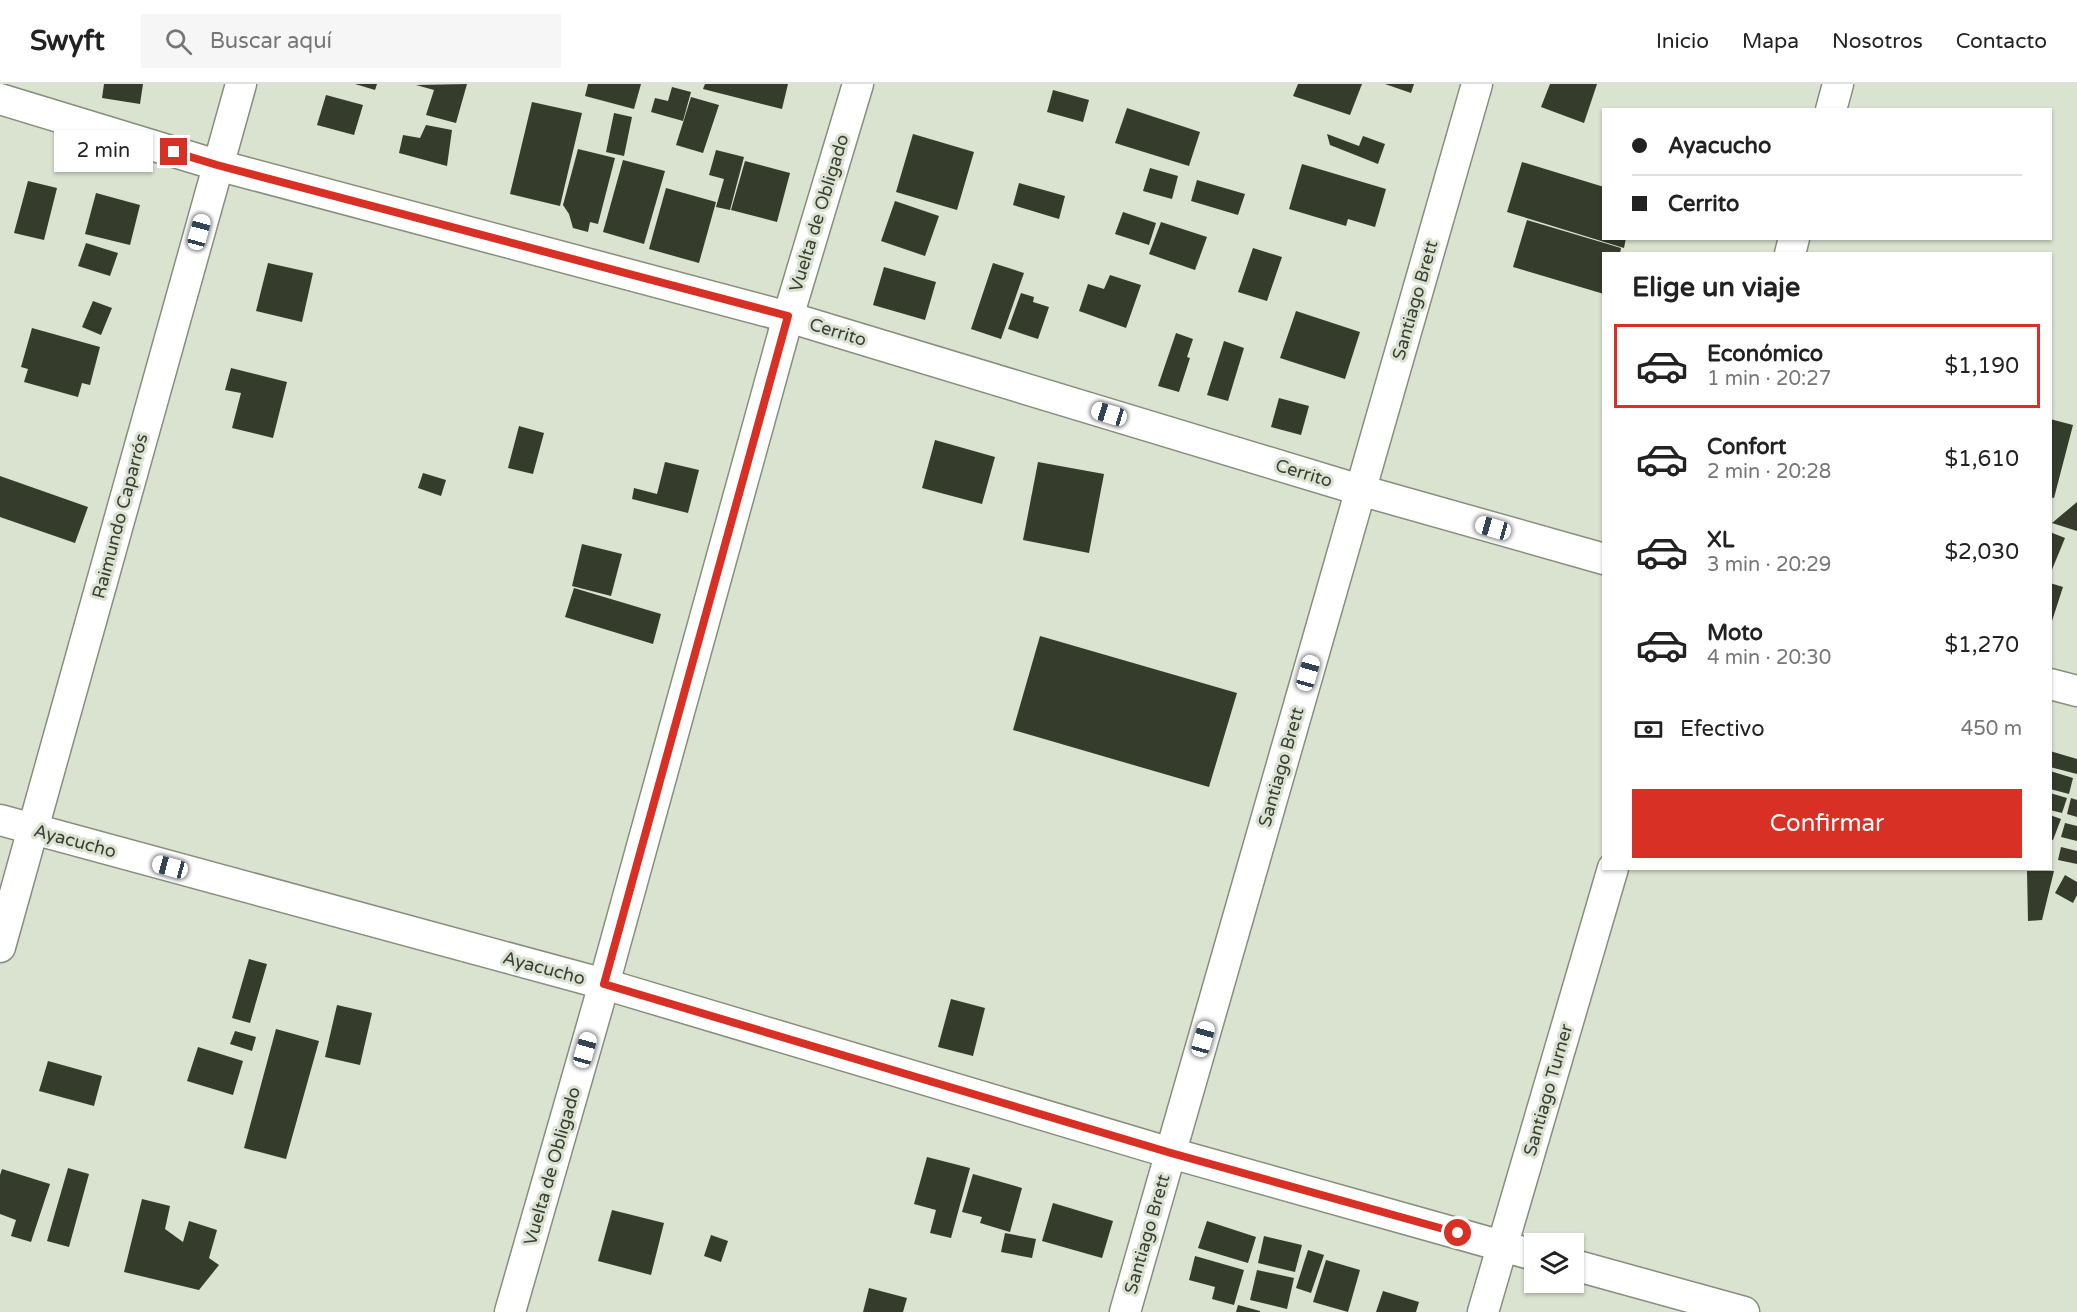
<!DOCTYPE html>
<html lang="es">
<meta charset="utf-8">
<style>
body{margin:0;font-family:"Varela Round",sans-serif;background:#f6f6f6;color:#222;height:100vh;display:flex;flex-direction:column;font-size:22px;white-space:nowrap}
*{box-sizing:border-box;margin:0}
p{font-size:20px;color:#767676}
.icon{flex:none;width:33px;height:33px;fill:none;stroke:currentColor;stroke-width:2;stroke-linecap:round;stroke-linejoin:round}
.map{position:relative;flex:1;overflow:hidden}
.side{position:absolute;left:1602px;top:168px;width:450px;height:618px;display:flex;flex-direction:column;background:#fff;border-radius:0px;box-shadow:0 2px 4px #0004}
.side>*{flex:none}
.top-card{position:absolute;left:1602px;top:24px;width:450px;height:132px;border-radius:0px;box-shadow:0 2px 4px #0004;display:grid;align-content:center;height:132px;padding:0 30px;background:#fff}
.tools{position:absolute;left:1524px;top:1149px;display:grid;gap:12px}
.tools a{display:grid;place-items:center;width:60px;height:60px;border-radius:0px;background:#fff;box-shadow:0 2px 4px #0004;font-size:30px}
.end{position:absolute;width:27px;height:27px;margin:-14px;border:8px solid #d93025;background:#fff;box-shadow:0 0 0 3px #fff}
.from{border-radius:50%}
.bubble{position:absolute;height:42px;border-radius:0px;background:#fff;box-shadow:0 2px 4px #0004;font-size:20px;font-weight:600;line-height:42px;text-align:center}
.car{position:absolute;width:18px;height:36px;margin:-18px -9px;border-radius:8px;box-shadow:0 0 4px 2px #0007;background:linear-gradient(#fff 24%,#345 0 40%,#fff 0 76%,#345 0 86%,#fff 0)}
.top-card b{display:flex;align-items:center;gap:21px;height:57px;font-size:22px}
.top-card b+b{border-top:2px solid #e0e0e0}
.top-card i{width:15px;height:15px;background:#222}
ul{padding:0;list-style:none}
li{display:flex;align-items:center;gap:18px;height:84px;margin:0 12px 9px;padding:0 18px;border:3px solid transparent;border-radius:0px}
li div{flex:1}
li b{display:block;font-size:22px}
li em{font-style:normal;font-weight:600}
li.selected{border-color:#d93025}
li>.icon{width:54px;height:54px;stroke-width:1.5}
h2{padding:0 30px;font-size:27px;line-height:72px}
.pay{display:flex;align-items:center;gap:15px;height:66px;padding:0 30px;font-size:22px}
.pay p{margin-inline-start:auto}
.button{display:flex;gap:12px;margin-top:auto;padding:12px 30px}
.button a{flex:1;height:69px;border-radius:0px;background:#d93025;color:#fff;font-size:24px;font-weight:600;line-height:69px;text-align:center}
header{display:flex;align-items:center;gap:36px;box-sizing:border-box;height:84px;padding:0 30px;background:#fff;border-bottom:2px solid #e0e0e0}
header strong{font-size:28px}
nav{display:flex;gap:33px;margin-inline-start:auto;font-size:21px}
.search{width:420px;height:54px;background:#f6f6f6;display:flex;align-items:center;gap:15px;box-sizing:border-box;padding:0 21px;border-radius:0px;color:#767676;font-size:22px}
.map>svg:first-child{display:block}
.building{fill:#353c2c}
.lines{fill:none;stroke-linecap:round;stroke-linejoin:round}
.street-casing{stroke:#868f7c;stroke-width:33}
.street{stroke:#fff;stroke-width:30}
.route{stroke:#d93025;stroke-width:8}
.labels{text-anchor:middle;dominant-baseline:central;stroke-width:6;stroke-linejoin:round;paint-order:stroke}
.street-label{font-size:18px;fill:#3a3e36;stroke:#d9e3cf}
</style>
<header>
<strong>Swyft</strong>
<div class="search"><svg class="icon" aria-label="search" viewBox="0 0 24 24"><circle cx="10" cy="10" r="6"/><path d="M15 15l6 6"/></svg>Buscar aquí</div>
<nav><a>Inicio</a><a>Mapa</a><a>Nosotros</a><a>Contacto</a></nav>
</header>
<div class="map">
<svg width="2077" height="1228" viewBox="0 0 2077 1228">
<rect width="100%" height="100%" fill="#d9e3cf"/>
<g class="building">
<polygon points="104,0 143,0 140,20 102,14"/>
<polygon points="355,0 377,0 375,6"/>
<polygon points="467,0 456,39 426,31 434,6 416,1"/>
<polygon points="588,0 641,0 634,25 585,12"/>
<polygon points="705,0 788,0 782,25 703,5"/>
<polygon points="1298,0 1362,0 1350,31 1293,12"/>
<polygon points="1385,0 1414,0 1411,9"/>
<polygon points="1550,0 1597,0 1584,39 1541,23"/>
<polygon points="672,3 691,8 683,37 651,28 655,14 668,17"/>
<polygon points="1053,6 1089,16 1083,38 1047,28"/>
<polygon points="326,11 363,21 354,51 317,41"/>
<polygon points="691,13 719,21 703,69 676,61"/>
<polygon points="532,18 582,29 560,122 510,110"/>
<polygon points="1127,24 1200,48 1189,82 1115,59"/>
<polygon points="614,29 632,33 624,72 606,68"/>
<polygon points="426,41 452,46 447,82 399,69 403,51 420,54"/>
<polygon points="913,50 974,68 957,126 896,108"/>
<polygon points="1327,50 1359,62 1363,52 1385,60 1378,80 1330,61"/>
<polygon points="578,65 615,74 598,140 590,138 588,148 573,144 569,130 563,121"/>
<polygon points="716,66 744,73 730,126 716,123 724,95 709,91"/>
<polygon points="623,76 665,87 644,160 603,148"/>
<polygon points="745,77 790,89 777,138 731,126"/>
<polygon points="1522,78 1604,103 1604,154 1626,154 1624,164 1507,128"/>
<polygon points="1302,80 1386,105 1375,143 1348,135 1346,142 1289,125"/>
<polygon points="1150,84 1178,92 1172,115 1143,107"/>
<polygon points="1197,96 1245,110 1238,131 1191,117"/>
<polygon points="28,97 57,104 44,156 14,149"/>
<polygon points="1019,99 1065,112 1059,135 1013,121"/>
<polygon points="666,104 716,118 699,179 649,165"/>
<polygon points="96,109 140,121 130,161 85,150"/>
<polygon points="895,117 939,132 925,172 881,157"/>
<polygon points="1123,128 1156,139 1149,161 1115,150"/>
<polygon points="1527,136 1621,164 1620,170 1604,170 1604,210 1513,183"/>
<polygon points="1161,138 1207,153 1195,186 1149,170"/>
<polygon points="86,159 118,169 110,192 78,182"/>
<polygon points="1253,164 1282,173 1267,217 1238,208"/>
<polygon points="268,179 313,189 302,238 256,227"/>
<polygon points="993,179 1024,189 1001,255 971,245"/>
<polygon points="884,183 936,198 925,236 873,221"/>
<polygon points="1110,191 1141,201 1126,244 1079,227 1088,200 1104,205"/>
<polygon points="1021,209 1034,213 1033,218 1049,223 1038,255 1008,245"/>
<polygon points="93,217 112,224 101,251 82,243"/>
<polygon points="1296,227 1360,248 1345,295 1280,274"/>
<polygon points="32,244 100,263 90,301 82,299 78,313 24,298 28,285 21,283"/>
<polygon points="1176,249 1193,255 1187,273 1190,274 1179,308 1158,302"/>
<polygon points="1224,257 1244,264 1228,317 1207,311"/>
<polygon points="231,284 287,298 273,354 232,344 241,309 225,306"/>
<polygon points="1279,314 1309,322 1301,351 1271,343"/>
<polygon points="2050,335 2073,341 2054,414 2050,413"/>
<polygon points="519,342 544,349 533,390 508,384"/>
<polygon points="935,356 995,373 982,420 922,404"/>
<polygon points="665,378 699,386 688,429 632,415 634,404 657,410"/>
<polygon points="1038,378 1104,390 1089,469 1023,456"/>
<polygon points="423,389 446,396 441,412 418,404"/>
<polygon points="0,392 88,423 75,459 0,433"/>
<polygon points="2077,418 2077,447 2052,439"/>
<polygon points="2050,448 2065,454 2051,488 2050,488"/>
<polygon points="582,460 622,470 611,512 572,502"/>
<polygon points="2050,499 2063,503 2051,540 2050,540"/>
<polygon points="574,504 661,530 653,560 565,533"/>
<polygon points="1040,552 1237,609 1209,703 1013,646"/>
<polygon points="2050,667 2077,675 2077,690 2050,683"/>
<polygon points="2050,687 2073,694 2069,710 2050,705"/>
<polygon points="2050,709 2067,714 2062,729 2050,726"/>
<polygon points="2071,714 2077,716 2077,733 2067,730"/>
<polygon points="2050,731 2061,735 2053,756 2050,755"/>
<polygon points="2065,739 2077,742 2077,757 2061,753"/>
<polygon points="2061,763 2077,767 2077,780 2058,776"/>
<polygon points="2027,787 2054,787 2042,836 2028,837"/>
<polygon points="2065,791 2077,798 2077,811 2073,819 2055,809"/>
<polygon points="249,875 267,880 250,939 232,934"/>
<polygon points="951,915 985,924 973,972 938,963"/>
<polygon points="337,921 372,929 360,981 325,973"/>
<polygon points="276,945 319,957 286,1075 244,1064"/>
<polygon points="235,947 256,953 252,967 230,960"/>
<polygon points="198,963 243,977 233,1011 187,997"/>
<polygon points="48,977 102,992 94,1022 39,1007"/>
<polygon points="927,1073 970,1084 951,1154 930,1149 936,1126 914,1120"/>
<polygon points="68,1084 89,1090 69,1163 47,1157"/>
<polygon points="2,1085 50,1100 31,1158 11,1152 16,1136 0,1130 0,1091"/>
<polygon points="973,1090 1022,1104 1010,1148 980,1139 982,1133 962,1128"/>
<polygon points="142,1115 170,1122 165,1145 183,1158 189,1137 217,1146 209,1174 219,1181 199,1206 124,1188"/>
<polygon points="1053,1119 1113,1137 1102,1174 1042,1157"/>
<polygon points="612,1126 664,1139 651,1191 598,1177"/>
<polygon points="1207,1137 1256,1153 1248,1179 1198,1164"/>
<polygon points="1005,1149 1036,1155 1032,1174 1001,1168"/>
<polygon points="711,1151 728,1157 721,1178 704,1172"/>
<polygon points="1264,1152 1302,1161 1295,1188 1258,1179"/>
<polygon points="1308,1166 1324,1171 1311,1209 1296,1204"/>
<polygon points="1195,1172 1244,1186 1234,1221 1212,1215 1215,1203 1189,1196"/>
<polygon points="1326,1176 1360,1186 1348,1228 1313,1218"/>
<polygon points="1257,1186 1294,1194 1287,1225 1250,1216"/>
<polygon points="869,1204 907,1214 903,1228 863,1228"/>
<polygon points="1383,1207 1419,1218 1416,1228 1376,1228"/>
<polygon points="1238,1221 1260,1227 1260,1228 1236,1228"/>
</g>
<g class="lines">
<g class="street-casing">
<g id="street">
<polyline points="0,15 217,81 788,233 1360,406 1604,475"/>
<polyline points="1831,26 1838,0"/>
<polyline points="1790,170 1794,154"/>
<polyline points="2050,600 2077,607"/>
<polyline points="0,736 604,900 1171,1069 1534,1171"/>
<polyline points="0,863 241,0"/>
<polyline points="1574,1181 1744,1228"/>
<polyline points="510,1228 604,900 788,233 858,0"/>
<polyline points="1125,1228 1477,0"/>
<polyline points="1483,1228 1613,784"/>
</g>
</g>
<use href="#street" class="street"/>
</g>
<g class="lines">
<polyline class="route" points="174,68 217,81 788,232 604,900 1171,1069 1458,1149"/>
</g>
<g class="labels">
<g class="street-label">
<text transform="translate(819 129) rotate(-73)">Vuelta de Obligado</text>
<text transform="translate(1415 216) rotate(-74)">Santiago Brett</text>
<text transform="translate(838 248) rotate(17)">Cerrito</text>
<text transform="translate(1304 389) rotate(17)">Cerrito</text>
<text transform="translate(120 432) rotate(-75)">Raimundo Caparrós</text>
<text transform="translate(1281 683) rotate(-74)">Santiago Brett</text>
<text transform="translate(75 757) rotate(15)">Ayacucho</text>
<text transform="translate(544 884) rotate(15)">Ayacucho</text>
<text transform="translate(1548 1006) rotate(-74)">Santiago Turner</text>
<text transform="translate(552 1082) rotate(-74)">Vuelta de Obligado</text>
<text transform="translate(1147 1150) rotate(-74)">Santiago Brett</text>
</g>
</g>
</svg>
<div class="tools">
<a><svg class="icon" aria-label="layers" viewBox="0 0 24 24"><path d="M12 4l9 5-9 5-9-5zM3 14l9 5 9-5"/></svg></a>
</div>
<i class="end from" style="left:1458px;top:1149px"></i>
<i class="end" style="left:174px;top:68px"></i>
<div class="bubble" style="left:54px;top:46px;width:99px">2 min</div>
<i class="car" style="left:199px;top:148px;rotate:15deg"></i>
<i class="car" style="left:1109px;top:330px;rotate:287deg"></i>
<i class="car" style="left:1493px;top:444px;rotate:286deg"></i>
<i class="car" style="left:1308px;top:589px;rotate:16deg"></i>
<i class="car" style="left:170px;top:783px;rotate:285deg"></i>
<i class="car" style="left:1203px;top:955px;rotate:16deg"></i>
<i class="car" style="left:585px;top:966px;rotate:16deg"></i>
<div class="top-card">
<b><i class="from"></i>Ayacucho</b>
<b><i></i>Cerrito</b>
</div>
<section class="side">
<h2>Elige un viaje</h2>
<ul>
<li class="selected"><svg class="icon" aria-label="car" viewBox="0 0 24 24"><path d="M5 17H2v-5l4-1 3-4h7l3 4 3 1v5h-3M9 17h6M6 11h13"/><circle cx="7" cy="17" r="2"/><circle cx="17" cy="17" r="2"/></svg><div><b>Económico</b><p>1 min · 20:27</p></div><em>$1,190</em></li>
<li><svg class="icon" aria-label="car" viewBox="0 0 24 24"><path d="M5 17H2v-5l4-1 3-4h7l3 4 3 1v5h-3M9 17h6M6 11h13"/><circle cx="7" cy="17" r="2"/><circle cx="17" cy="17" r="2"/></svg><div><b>Confort</b><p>2 min · 20:28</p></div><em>$1,610</em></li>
<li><svg class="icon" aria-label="car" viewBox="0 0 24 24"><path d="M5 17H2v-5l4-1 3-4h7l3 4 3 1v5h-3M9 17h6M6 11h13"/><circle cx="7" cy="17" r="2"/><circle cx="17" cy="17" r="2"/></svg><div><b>XL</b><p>3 min · 20:29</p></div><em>$2,030</em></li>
<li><svg class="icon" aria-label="car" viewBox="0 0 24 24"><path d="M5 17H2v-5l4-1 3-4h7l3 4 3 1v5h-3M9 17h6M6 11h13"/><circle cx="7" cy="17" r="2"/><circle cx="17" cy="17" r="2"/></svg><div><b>Moto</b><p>4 min · 20:30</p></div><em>$1,270</em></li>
</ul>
<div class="pay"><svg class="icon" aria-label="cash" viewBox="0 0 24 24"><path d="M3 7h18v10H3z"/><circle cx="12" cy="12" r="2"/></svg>Efectivo<p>450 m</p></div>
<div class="button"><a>Confirmar</a></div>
</section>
</div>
